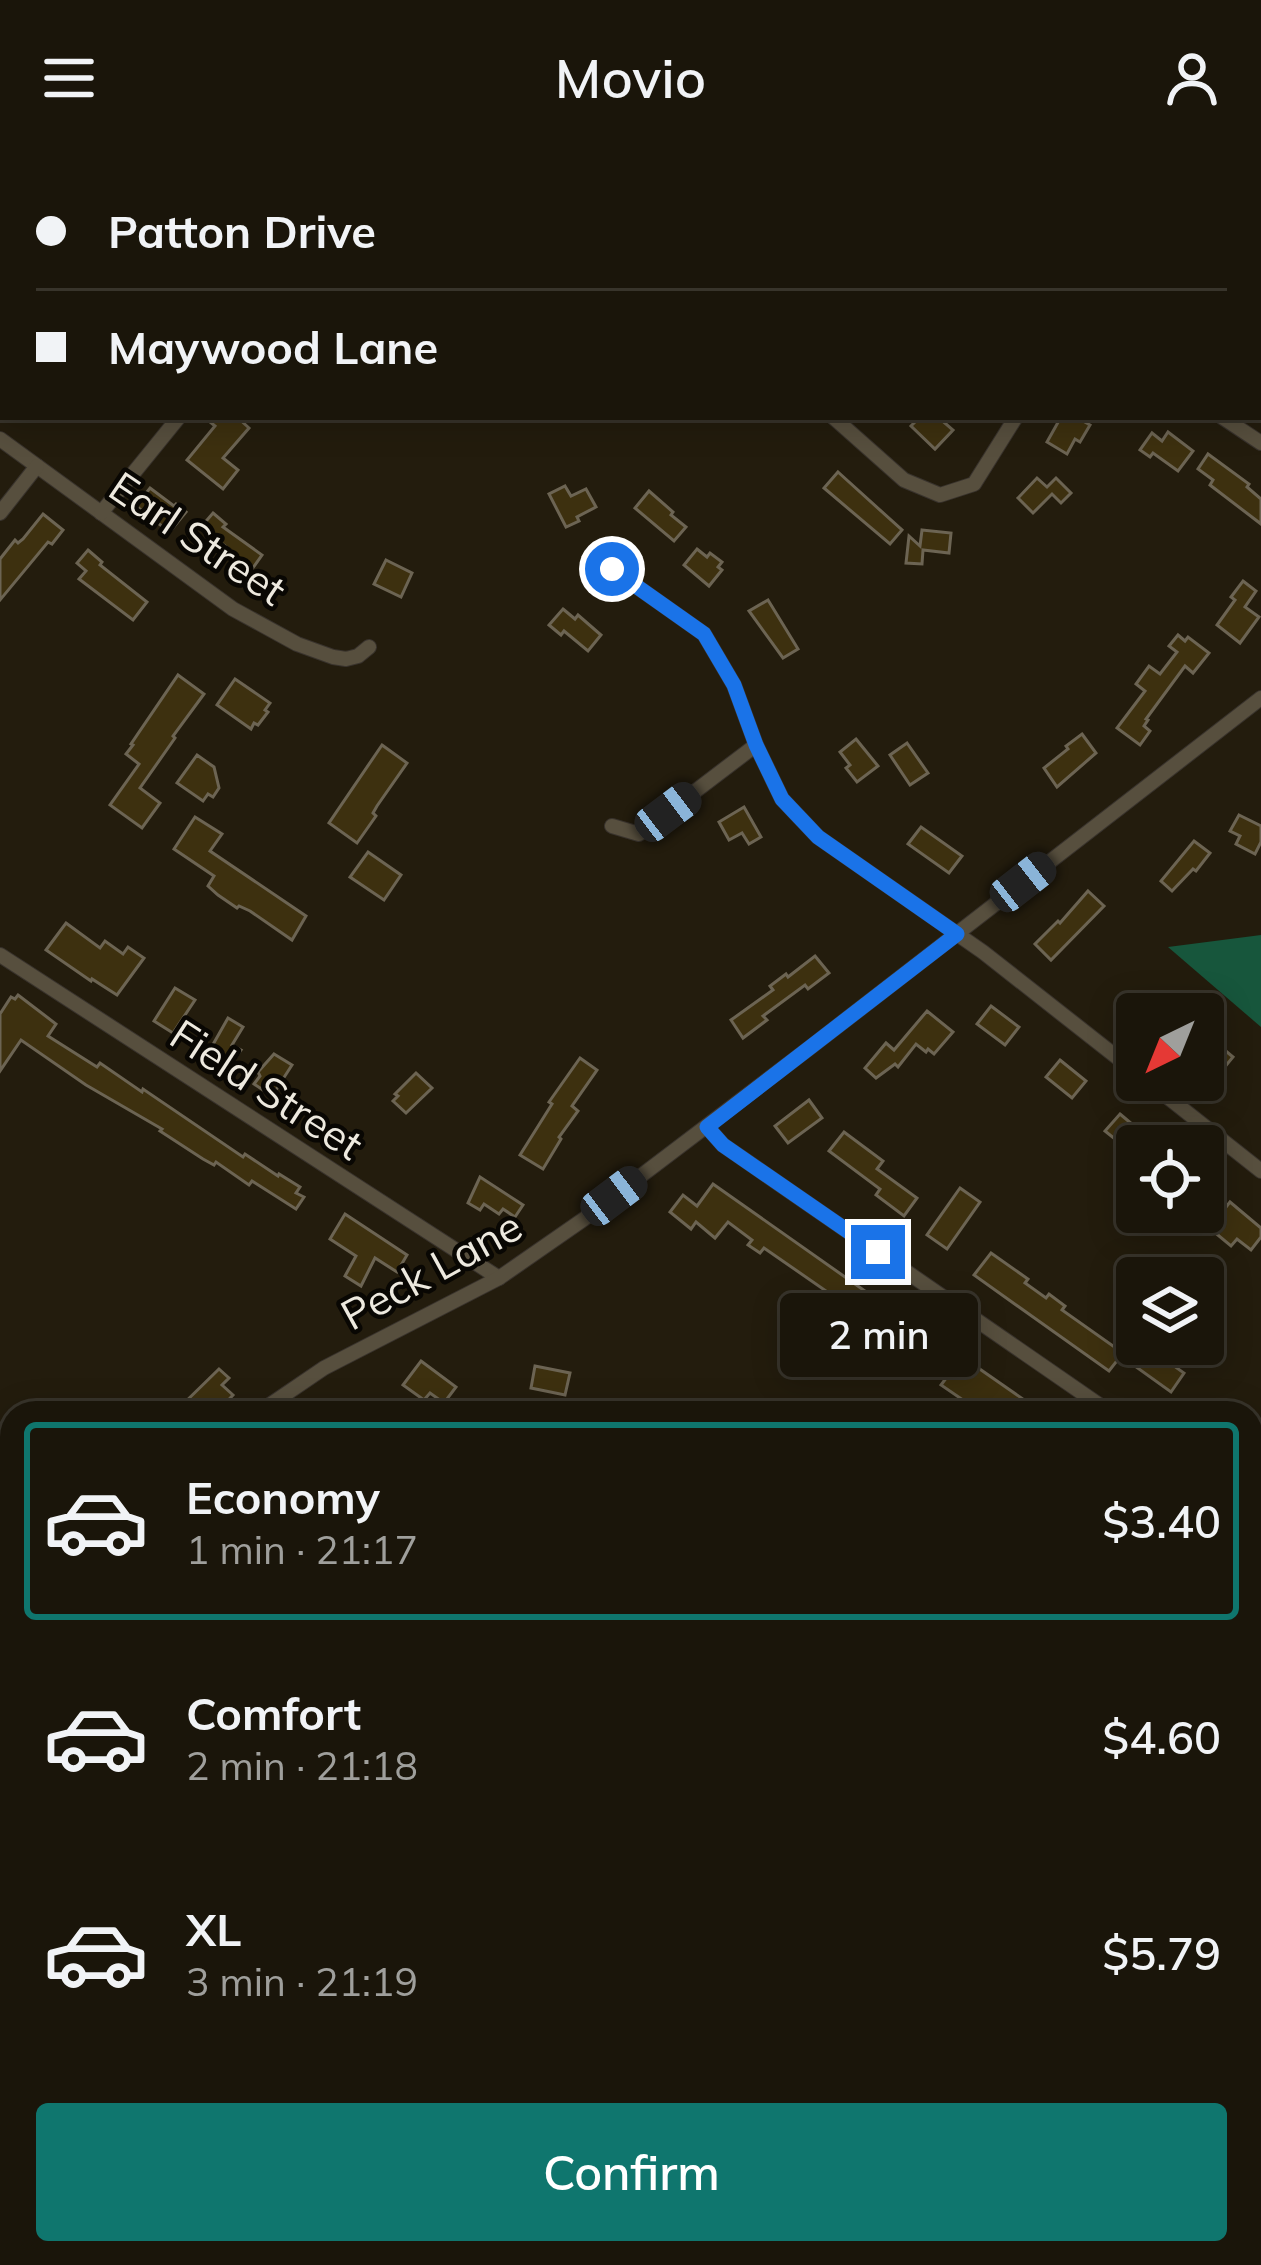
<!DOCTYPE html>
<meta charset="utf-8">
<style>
body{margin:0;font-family:Mulish,sans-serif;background:#272218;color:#f1f3f6;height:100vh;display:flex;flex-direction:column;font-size:45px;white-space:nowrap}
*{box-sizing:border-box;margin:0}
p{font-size:39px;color:#9f9f9c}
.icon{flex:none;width:66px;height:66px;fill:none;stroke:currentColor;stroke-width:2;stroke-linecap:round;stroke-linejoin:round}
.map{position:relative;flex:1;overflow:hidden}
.panel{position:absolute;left:0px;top:1245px;width:1263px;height:864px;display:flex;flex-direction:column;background:#1a150a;border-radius:36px 36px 0 0;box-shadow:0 6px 30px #0003,0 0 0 3px #38342b}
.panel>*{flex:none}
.top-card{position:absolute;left:0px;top:0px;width:1263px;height:264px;box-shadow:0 6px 30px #0003,0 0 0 3px #38342b;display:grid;align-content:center;height:264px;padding:0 36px;background:#1a150a}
.needle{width:78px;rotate:223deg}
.fabs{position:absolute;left:1116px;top:837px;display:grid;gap:24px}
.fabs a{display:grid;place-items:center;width:108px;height:108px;border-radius:12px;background:#1a150a;box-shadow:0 6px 30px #0003,0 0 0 3px #38342b;font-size:60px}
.end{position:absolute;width:54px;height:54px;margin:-27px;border:15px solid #1a73e8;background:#fff;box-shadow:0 0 0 6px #fff}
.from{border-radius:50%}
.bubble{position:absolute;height:84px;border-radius:12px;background:#1a150a;box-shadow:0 6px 30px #0003,0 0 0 3px #38342b;font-size:39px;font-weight:600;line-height:84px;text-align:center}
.car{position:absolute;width:36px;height:72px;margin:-36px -18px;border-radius:15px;box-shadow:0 0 9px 3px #0007;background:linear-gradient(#222 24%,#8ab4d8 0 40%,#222 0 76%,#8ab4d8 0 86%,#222 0)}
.top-card b{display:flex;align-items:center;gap:42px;height:114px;font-size:45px}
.top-card b+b{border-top:3px solid #38342b}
.top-card i{width:30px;height:30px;background:#f1f3f6}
ul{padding:21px 0 0;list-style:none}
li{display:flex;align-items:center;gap:36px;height:198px;margin:0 24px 18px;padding:0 12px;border:6px solid transparent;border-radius:12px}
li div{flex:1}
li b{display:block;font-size:45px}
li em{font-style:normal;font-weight:600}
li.current{border-color:#0f766e}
li>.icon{width:108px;height:108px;stroke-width:1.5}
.cta{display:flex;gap:24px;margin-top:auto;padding:24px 36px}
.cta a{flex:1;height:138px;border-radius:12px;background:#0f766e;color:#fff;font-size:48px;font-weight:600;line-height:138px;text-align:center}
header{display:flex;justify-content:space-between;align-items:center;height:156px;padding:0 36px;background:#1a150a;font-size:54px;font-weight:600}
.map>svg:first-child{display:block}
.green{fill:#00422a}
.forest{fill:#17563c}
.building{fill:#3d300f;stroke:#6c6453;stroke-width:3}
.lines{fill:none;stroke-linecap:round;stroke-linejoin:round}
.service-casing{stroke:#39332d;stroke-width:10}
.minor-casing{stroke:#39332d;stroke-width:16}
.trunk-casing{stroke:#39332d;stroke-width:27}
.service{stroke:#574f3e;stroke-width:8}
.minor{stroke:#574f3e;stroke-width:14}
.trunk{stroke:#d28f94;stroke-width:24}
.route{stroke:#1a73e8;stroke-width:15}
.labels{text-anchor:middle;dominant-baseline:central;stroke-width:9;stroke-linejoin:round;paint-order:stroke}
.street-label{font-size:42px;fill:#ede9df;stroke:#090703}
</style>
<header><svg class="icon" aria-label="menu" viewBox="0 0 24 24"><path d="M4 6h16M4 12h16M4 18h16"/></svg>Movio<svg class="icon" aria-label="person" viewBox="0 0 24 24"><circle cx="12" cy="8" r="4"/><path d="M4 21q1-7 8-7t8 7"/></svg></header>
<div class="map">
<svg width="1261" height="2109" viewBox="0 0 1261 2109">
<rect width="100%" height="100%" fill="#231c0d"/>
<polygon class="green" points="16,2097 148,2097 168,2109 10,2109"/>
<g class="forest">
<polygon points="1261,779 1261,871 1168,791"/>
<polygon points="1251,2014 1261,2015 1261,2109 885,2109 886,2097 1251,2097"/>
</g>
<g class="building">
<polygon points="204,261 237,261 249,272 223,302 238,314 223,333 187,304 215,270"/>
<polygon points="920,261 938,261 953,274 935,293 911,270"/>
<polygon points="1061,261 1076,261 1090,269 1080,286 1075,283 1067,298 1047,286"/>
<polygon points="1168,276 1193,295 1178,315 1153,297 1150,301 1140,294 1152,277 1162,285"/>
<polygon points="1208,298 1249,328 1247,331 1261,343 1261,368 1210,329 1213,324 1198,313"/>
<polygon points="838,316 902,374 890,388 824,332"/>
<polygon points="1037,322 1047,331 1056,322 1071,337 1061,347 1052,338 1033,357 1018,342"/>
<polygon points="565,330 571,340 586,333 596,351 577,361 579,365 566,371 549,338"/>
<polygon points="150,332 174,350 176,348 186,356 172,373 169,371 167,374 136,350"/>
<polygon points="649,335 673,356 671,359 686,371 674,385 635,352"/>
<polygon points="213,357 226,368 223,371 262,399 250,416 225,399 229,393 201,371"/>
<polygon points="43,358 63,374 52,388 48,386 0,444 0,403 15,384 18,387 23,383"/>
<polygon points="922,374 951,377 949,397 923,394 922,408 906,407 909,380 920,390"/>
<polygon points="697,393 707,401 710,397 722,406 718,411 722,414 709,430 684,409"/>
<polygon points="88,394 102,406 100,409 147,446 133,464 79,423 86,415 77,407"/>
<polygon points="386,404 412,417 401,441 374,428"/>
<polygon points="1243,425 1256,435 1245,451 1259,461 1240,487 1217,469 1235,444 1231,441"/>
<polygon points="768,444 798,493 783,502 749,455"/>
<polygon points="563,453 575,463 578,459 601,479 588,495 564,475 561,479 549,469"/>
<polygon points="1178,479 1185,485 1188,481 1209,497 1193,517 1185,510 1146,563 1148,564 1144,570 1150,575 1140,589 1117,572 1145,535 1136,528 1149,510 1160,518 1177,496 1169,490"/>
<polygon points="178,519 204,538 173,580 175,582 140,632 160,647 142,672 110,649 139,608 126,598 133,589 131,588"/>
<polygon points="235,523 270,547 265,554 268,556 258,569 254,567 251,573 217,549"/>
<polygon points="1082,578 1096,597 1057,631 1044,612 1068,593 1066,590"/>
<polygon points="856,583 878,610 857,626 846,612 850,609 840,596"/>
<polygon points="907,587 928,617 910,629 890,599"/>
<polygon points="382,589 407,607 377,650 373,657 376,660 357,687 329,667"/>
<polygon points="197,599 214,611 219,632 213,641 208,638 203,645 177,627"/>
<polygon points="744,651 761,681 749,688 742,677 729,684 719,666"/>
<polygon points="1239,659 1261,670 1261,686 1255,698 1236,688 1240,680 1230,675"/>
<polygon points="195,661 222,678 210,695 306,760 292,784 250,755 239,750 237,752 218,739 208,730 214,720 174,693"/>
<polygon points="921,671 962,700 949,717 908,688"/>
<polygon points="1194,685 1210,697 1196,715 1193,713 1172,735 1161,725"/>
<polygon points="368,696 401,719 384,744 350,721"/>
<polygon points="1088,735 1104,750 1051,804 1035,788 1058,765 1060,767"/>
<polygon points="66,767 100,792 105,785 123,798 128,791 144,802 117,839 92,823 91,825 46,794"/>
<polygon points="815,800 829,817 808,833 805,829 763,860 767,864 743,882 731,864 773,834 770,830 786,818 788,821"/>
<polygon points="175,832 195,844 173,877 154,865"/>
<polygon points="18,839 56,868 48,880 97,911 100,907 142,936 143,933 243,1001 245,998 278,1020 279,1018 300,1031 296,1037 304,1041 296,1053 252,1025 249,1029 216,1006 214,1009 203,1003 160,975 162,973 86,929 21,884 0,915 0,858 11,841 15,843"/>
<polygon points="991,850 1019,871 1005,889 977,868"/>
<polygon points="927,855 953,876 934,898 928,893 926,896 916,888 898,911 895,908 876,922 865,912 886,887 894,894"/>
<polygon points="228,862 243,871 232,889 241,894 233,905 211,892"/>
<polygon points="1203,876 1233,901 1215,923 1203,913"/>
<polygon points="274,898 292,909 272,940 254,928 260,920 258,916"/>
<polygon points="580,902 597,914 572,950 578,955 559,981 561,983 543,1013 520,999 552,948 549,946"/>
<polygon points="1060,904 1086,925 1072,942 1046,921"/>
<polygon points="416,917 432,932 406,957 393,945 398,940 395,938"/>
<polygon points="809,944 822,962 788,987 775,970"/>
<polygon points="1120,958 1145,979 1131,996 1105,975"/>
<polygon points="844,976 883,1005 877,1013 917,1042 904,1060 876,1039 880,1033 829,995"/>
<polygon points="480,1021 523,1049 515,1061 503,1053 499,1058 484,1048 480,1054 468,1047"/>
<polygon points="713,1028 960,1202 961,1200 1043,1257 982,1257 941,1229 947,1221 870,1165 864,1173 847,1160 852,1153 764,1092 760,1097 748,1089 752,1084 728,1066 715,1082 696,1066 691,1073 670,1056 683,1039 697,1050"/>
<polygon points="960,1032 980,1046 947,1093 927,1079"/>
<polygon points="1230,1046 1261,1072 1261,1081 1251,1094 1237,1083 1231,1090 1213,1075 1219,1068 1215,1065"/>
<polygon points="345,1058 407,1099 397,1116 375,1102 361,1130 345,1120 356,1100 330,1083"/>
<polygon points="991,1097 1028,1123 1025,1127 1046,1142 1049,1138 1065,1150 1062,1154 1123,1197 1109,1215 974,1119"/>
<polygon points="1146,1190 1184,1217 1171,1236 1132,1208"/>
<polygon points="421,1205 456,1231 444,1247 430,1237 424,1244 403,1229"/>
<polygon points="535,1210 570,1217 565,1239 531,1232"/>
<polygon points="219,1213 229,1222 222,1229 233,1239 216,1257 174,1257"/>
</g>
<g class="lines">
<g class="service-casing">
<polyline id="service" points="0,1917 7,1921"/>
</g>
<g class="minor-casing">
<g id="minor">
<polyline points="446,0 450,3"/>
<polyline points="859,0 862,3"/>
<polyline points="71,3 74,0"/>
<polyline points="383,3 386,0"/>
<polyline points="681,3 683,0"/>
<polyline points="0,93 3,89"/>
<polyline points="833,261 904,324 940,339 974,328 1016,261"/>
<polyline points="1222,261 1261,287"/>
<polyline points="0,283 233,453 297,488 333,501 346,503 358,500 369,491"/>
<polyline points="0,357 37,310"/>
<polyline points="101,357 179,261"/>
<polyline points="612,413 704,478 734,529 756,589 782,643 818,681 983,796 1137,917"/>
<polyline points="612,670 639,678 756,589"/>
<polyline points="0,799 499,1122"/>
<polyline points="1146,924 1261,1015"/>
<polyline points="707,971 723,989 1111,1257"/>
<polyline points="258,1257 324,1212 499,1122 584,1063 812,890 1261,542"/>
<polyline points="0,1372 12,1390"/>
<polyline points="1251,1679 1261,1681"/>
<polyline points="1251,1903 1261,1904"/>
<polyline points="479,2097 488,2109"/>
<polyline points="0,2103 12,2081"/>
</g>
</g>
<g class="trunk-casing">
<g id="trunk">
<polyline points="0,1880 12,1887"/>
<polyline points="381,2097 402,2109"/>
</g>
</g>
<use href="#service" class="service"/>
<use href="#minor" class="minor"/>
<use href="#trunk" class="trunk"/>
</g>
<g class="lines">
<polyline class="route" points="612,413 704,478 734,529 756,589 782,643 818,681 957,778 707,971 723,989 878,1096"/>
</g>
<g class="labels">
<g class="street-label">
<text transform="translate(198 382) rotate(34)">Earl Street</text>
<text transform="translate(267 933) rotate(33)">Field Street</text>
<text transform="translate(431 1114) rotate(-29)">Peck Lane</text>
</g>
</g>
</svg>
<div class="fabs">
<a><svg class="needle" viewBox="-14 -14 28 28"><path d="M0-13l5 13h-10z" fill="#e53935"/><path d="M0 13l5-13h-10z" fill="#9f9f9c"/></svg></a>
<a><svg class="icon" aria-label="locate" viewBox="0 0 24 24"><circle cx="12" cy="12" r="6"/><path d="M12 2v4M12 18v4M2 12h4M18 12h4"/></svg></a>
<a><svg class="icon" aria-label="layers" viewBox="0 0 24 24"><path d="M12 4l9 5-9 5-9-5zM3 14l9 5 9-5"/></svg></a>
</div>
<i class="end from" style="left:612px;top:413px"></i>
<i class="end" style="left:878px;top:1096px"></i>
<div class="bubble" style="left:780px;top:1137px;width:198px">2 min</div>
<i class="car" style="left:668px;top:656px;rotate:53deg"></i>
<i class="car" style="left:1023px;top:726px;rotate:52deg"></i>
<i class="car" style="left:614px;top:1040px;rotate:53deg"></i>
<div class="top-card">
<b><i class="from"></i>Patton Drive</b>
<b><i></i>Maywood Lane</b>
</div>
<section class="panel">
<ul>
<li class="current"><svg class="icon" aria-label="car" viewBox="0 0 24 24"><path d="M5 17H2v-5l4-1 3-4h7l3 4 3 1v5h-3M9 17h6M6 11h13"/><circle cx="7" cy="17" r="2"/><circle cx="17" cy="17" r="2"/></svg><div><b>Economy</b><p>1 min · 21:17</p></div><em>$3.40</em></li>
<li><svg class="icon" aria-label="car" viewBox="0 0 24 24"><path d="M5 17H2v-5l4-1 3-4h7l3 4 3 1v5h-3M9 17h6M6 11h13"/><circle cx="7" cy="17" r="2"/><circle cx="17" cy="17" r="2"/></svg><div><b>Comfort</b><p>2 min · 21:18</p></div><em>$4.60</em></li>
<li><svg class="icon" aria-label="car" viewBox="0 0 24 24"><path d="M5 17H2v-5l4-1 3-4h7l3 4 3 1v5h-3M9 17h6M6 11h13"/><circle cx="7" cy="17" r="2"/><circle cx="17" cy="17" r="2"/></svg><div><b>XL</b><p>3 min · 21:19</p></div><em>$5.79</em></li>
</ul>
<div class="cta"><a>Confirm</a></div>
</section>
</div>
